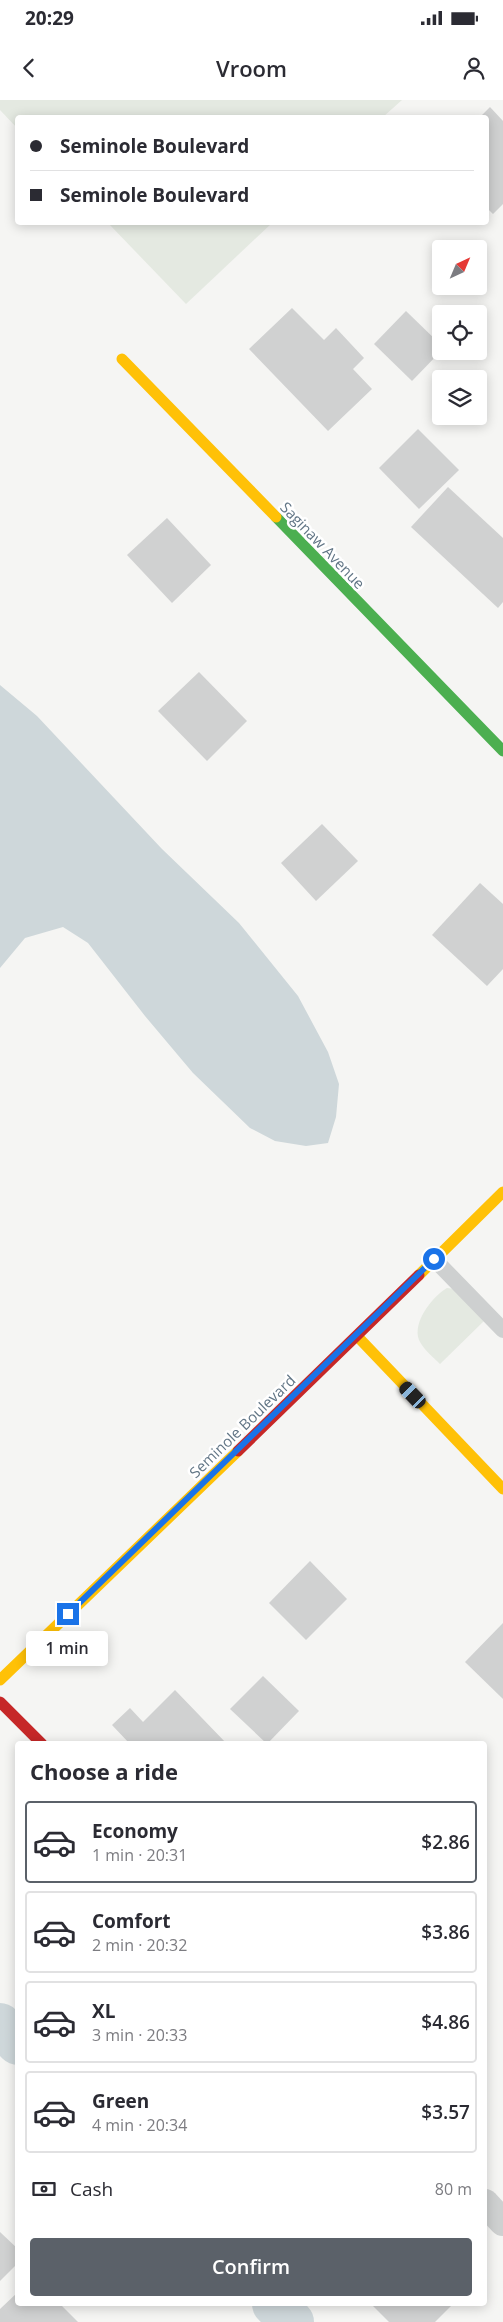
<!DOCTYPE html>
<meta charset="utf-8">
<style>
body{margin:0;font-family:"Open Sans",sans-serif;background:#f7f7f7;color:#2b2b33;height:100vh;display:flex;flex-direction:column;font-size:19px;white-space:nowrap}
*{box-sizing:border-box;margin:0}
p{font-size:16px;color:#7c7c81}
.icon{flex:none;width:28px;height:28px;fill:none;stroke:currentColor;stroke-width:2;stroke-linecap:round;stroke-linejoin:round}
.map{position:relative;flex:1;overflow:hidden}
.side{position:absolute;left:15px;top:1641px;width:472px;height:565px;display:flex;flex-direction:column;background:#fff;border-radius:5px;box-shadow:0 2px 12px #0003}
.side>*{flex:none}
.banner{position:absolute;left:15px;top:15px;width:474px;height:110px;border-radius:5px;box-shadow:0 2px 12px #0003;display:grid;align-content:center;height:110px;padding:0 15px;background:#fff}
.needle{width:32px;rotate:44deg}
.tools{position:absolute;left:432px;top:140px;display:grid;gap:10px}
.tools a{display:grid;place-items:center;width:55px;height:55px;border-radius:5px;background:#fff;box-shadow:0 2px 12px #0003;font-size:25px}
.end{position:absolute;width:22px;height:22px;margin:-11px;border:6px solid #1a73e8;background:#fff;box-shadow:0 0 0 2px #fff}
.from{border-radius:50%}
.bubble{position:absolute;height:35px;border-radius:5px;background:#fff;box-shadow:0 2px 12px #0003;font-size:16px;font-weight:600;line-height:35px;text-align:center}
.car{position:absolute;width:15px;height:30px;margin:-15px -8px;border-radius:6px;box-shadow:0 0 4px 1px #0007;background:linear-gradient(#222 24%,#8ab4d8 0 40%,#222 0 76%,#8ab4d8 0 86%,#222 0)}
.banner b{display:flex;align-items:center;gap:18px;height:48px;font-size:19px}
.banner b+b{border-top:1px solid #e1e1e2}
.banner i{width:12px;height:12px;background:#2b2b33}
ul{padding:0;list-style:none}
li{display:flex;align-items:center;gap:15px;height:82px;margin:0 10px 8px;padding:0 5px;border:2px solid #e1e1e2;border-radius:5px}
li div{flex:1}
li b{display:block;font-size:19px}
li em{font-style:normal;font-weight:600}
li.selected{border-color:#5b6169}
li>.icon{width:45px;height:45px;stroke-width:1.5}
h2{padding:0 15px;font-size:22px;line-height:60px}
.pay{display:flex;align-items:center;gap:12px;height:55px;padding:0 15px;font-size:19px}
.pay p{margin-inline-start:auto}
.action{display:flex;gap:10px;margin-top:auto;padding:10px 15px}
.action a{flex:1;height:58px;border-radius:5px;background:#5b6169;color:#fff;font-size:20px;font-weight:600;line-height:58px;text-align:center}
.status{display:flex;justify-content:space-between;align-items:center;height:35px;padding:0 25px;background:#fff;direction:ltr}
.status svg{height:14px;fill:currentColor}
header{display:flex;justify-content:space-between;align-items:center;height:65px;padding:0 15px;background:#fff;font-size:22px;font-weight:600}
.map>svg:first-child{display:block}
.green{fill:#e4e9e1}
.water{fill:#ced7da}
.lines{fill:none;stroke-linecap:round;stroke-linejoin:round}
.canal{stroke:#ced7da;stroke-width:44}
.building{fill:#d0d1d1}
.lane{stroke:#ced0d0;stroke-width:16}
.street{stroke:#ced0d0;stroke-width:28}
.fast{stroke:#4caf50;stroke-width:11}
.slow{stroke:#ffc107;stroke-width:11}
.jam{stroke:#c62828;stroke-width:11}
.route{stroke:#1a73e8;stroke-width:6}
.labels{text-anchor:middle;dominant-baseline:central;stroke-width:5;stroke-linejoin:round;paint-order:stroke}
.street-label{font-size:15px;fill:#627686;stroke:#fff}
</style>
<div class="status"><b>20:29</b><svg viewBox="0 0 49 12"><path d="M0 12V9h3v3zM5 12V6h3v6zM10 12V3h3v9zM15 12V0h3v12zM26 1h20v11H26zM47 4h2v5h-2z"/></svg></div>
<header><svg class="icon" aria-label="back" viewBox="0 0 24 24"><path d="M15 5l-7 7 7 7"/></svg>Vroom<svg class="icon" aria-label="person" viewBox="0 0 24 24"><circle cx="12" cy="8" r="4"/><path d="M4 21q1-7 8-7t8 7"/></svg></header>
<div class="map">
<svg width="503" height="2222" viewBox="0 0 503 2222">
<rect width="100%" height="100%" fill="#f5f5f3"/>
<g class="green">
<polygon points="0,0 402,0 383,17 18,18 17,28 0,10"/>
<polygon points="108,123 272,123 186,204"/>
<path d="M 447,1188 L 455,1189 L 485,1220 L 440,1264 C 433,1257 423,1249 419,1240 C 412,1222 433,1196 447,1188 Z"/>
</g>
<polygon class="water" points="0,585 37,616 162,749 239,823 298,896 328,952 339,984 336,1017 328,1043 306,1046 275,1041 250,1028 193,973 145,916 88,843 63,827 25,838 0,868"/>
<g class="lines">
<g class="canal">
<polyline points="0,1925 18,1943"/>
<polyline points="274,2204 292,2222"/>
</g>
</g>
<g class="building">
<polygon points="490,7 503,21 503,104 493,114 486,107 486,18 479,18"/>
<polygon points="292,208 324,240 336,228 364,258 353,269 372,289 328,331 249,249"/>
<polygon points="406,211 441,245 441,251 412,281 374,244"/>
<polygon points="418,329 459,370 419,409 379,368"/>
<polygon points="448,387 503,438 503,502 498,508 411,427"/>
<polygon points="167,418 211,465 172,503 127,455"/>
<polygon points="199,572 247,621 207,661 158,611"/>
<polygon points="322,724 358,761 316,801 281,763"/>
<polygon points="480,783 503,804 503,869 487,886 432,835"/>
<polygon points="310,1461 347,1499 306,1540 269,1503"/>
<polygon points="503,1523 503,1599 465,1562"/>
<polygon points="263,1576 299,1611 267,1644 230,1609"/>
<polygon points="175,1590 227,1644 130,1644 112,1625 130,1608 143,1622"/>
<polygon points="0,2132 18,2149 18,2163 0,2181"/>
<polygon points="18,2192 18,2204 60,2204 78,2222 0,2222 0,2209"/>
<polygon points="371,2204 453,2204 435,2222 389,2222"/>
</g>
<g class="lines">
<polyline class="lane" points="434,1159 503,1230"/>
<polyline class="street" points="485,2103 503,2122"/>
<polyline class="fast" points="276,417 503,651"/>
<g class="slow">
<polyline points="122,259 276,417"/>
<polyline points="419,1175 503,1092"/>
<polyline points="357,1236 503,1389"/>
<polyline points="0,1580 238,1351"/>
</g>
<g class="jam">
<polyline points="238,1351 419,1175"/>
<polyline points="0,1602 42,1644"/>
</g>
</g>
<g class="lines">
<polyline class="route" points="68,1514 434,1159"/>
</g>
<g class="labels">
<g class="street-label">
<text transform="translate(323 445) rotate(46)">Saginaw Avenue</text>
<text transform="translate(242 1326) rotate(-44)">Seminole Boulevard</text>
</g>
</g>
</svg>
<div class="tools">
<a><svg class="needle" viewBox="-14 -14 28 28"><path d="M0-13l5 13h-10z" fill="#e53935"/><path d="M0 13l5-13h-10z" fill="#7c7c81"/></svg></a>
<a><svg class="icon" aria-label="locate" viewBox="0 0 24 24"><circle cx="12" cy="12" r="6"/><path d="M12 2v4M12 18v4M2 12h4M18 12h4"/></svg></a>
<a><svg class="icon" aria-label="layers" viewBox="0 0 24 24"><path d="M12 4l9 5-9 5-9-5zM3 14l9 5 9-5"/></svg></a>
</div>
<i class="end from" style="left:434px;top:1159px"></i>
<i class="end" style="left:68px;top:1514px"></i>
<div class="bubble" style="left:26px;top:1531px;width:82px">1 min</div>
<i class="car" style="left:413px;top:1295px;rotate:316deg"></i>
<div class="banner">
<b><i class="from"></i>Seminole Boulevard</b>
<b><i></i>Seminole Boulevard</b>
</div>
<section class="side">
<h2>Choose a ride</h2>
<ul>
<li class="selected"><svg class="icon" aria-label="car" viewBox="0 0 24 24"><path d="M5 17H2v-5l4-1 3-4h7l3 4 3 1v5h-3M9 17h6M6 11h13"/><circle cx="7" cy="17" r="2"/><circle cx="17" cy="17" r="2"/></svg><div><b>Economy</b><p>1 min · 20:31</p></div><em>$2.86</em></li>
<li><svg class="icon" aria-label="car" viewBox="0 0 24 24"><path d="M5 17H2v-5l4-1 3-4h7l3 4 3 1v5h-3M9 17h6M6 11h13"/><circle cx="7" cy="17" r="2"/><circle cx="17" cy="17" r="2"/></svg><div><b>Comfort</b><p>2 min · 20:32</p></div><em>$3.86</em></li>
<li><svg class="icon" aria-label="car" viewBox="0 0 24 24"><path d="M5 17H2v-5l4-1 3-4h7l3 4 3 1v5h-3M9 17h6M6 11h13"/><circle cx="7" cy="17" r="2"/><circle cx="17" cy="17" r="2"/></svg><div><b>XL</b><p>3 min · 20:33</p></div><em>$4.86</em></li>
<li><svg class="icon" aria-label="car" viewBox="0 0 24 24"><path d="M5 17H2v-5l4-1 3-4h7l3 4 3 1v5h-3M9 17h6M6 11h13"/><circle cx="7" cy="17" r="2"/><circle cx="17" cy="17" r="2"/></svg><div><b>Green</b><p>4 min · 20:34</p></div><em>$3.57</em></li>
</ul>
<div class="pay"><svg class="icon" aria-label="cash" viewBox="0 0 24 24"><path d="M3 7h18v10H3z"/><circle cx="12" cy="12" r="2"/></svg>Cash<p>80 m</p></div>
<div class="action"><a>Confirm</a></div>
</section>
</div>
